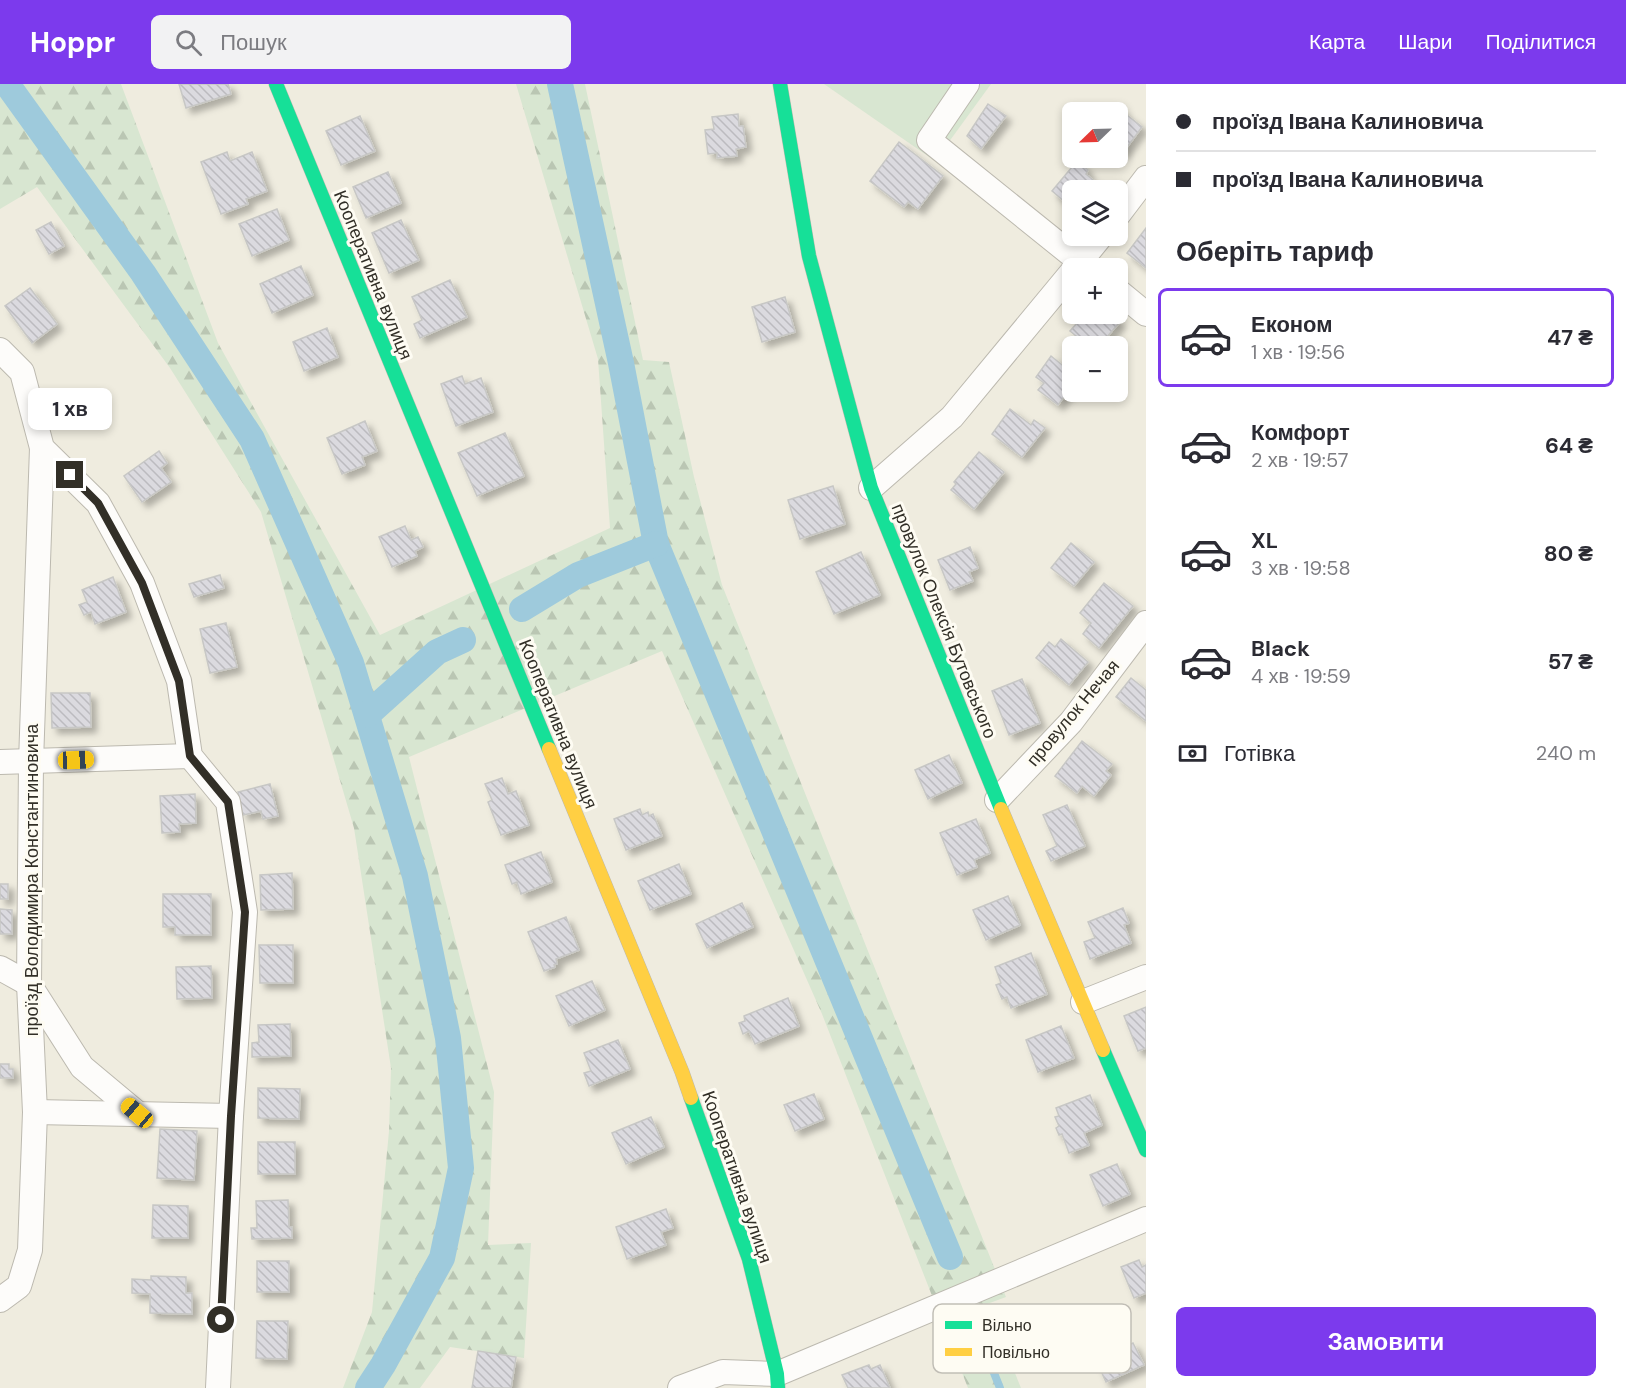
<!DOCTYPE html>
<html lang="uk">
<meta charset="utf-8">
<style>
body{margin:0;font-family:"DM Sans",sans-serif;background:#f2f2f3;color:#2b2b33;height:100vh;display:flex;flex-direction:column;font-size:22px;white-space:nowrap}
*{box-sizing:border-box;margin:0}
p{font-size:20px;color:#7c7c81}
.icon{flex:none;width:33px;height:33px;fill:none;stroke:currentColor;stroke-width:2;stroke-linecap:round;stroke-linejoin:round}
.map{position:relative;flex:1;overflow:hidden}
.sheet{display:flex;flex-direction:column;background:#fff;width:480px}
.sheet>*{flex:none}
.hud{display:grid;align-content:center;height:132px;padding:0 30px;background:#fff}
.needle{width:39px;rotate:247deg}
.tools{position:absolute;left:1062px;top:18px;display:grid;gap:12px}
.tools a{display:grid;place-items:center;width:66px;height:66px;border-radius:9px;background:#fff;box-shadow:0 3px 9px #0003;font-size:30px}
.end{position:absolute;width:27px;height:27px;margin:-14px;border:8px solid #322f27;background:#fff;box-shadow:0 0 0 3px #fff}
.from{border-radius:50%}
.bubble{position:absolute;height:42px;border-radius:9px;background:#fff;box-shadow:0 3px 9px #0003;font-size:20px;font-weight:700;line-height:42px;text-align:center}
.car{position:absolute;width:18px;height:36px;margin:-18px -9px;border-radius:8px;box-shadow:0 0 4px 2px #0007;background:linear-gradient(#f5c518 24%,#345 0 40%,#f5c518 0 76%,#345 0 86%,#f5c518 0)}
.hud b{display:flex;align-items:center;gap:21px;height:57px;font-size:22px}
.hud b+b{border-top:2px solid #e1e1e2}
.hud i{width:15px;height:15px;background:#2b2b33}
ul{padding:0;list-style:none}
li{display:flex;align-items:center;gap:18px;height:99px;margin:0 12px 9px;padding:0 18px;border:3px solid transparent;border-radius:9px}
li div{flex:1}
li b{display:block;font-size:22px}
li em{font-style:normal;font-weight:700}
li.active{border-color:#7c3aed}
li>.icon{width:54px;height:54px;stroke-width:1.5}
h2{padding:0 30px;font-size:27px;line-height:72px}
.pay{display:flex;align-items:center;gap:15px;height:66px;padding:0 30px;font-size:22px}
.pay p{margin-inline-start:auto}
.cta{display:flex;gap:12px;margin-top:auto;padding:12px 30px}
.cta a{flex:1;height:69px;border-radius:9px;background:#7c3aed;color:#fff;font-size:24px;font-weight:700;line-height:69px;text-align:center}
header{display:flex;align-items:center;gap:36px;box-sizing:border-box;height:84px;padding:0 30px;background:#7c3aed;color:#fff}
header strong{font-size:28px}
nav{display:flex;gap:33px;margin-inline-start:auto;font-size:21px}
.search{width:420px;height:54px;background:#f2f2f3;display:flex;align-items:center;gap:15px;box-sizing:border-box;padding:0 21px;border-radius:9px;color:#7c7c81;font-size:22px}
main{display:flex;flex:1;min-height:0}
.map>svg:first-child{display:block}
.grass{fill:#d8e6d1}
.forest{fill:url(#forest-firs)}
.lines{fill:none;stroke-linecap:round;stroke-linejoin:round}
.stream{stroke:#9ecadc;stroke-width:8}
.canal{stroke:#9ecadc;stroke-width:26}
.building{fill:url(#building-back-hatch);stroke:#c7c7c5;stroke-width:1.5;filter:url(#shadow)}
.street-casing{stroke:#bcb9af;stroke-width:26}
.fast-casing{stroke:#bcb9af;stroke-width:15}
.slow-casing{stroke:#bcb9af;stroke-width:15}
.street{stroke:#fdfcfa;stroke-width:24}
.fast{stroke:#16e098;stroke-width:14}
.slow{stroke:#ffcf43;stroke-width:14}
.route{stroke:#322f27;stroke-width:8}
.labels{text-anchor:middle;dominant-baseline:central;stroke-width:6;stroke-linejoin:round;paint-order:stroke}
.street-label{font-size:18px;fill:#322f27;stroke:#fefcf3}
.key{fill:#fefcf3;stroke:#c1beb6;stroke-width:1.5}
.key-label{font-size:16px;fill:#322f27}
</style>
<header>
<strong>Hoppr</strong>
<div class="search"><svg class="icon" aria-label="search" viewBox="0 0 24 24"><circle cx="10" cy="10" r="6"/><path d="M15 15l6 6"/></svg>Пошук</div>
<nav><a>Карта</a><a>Шари</a><a>Поділитися</a></nav>
</header>
<main>
<div class="map">
<svg width="1146" height="1304" viewBox="0 0 1146 1304">
<defs>
<pattern id="forest-firs" width="22" height="20" patternUnits="userSpaceOnUse" patternTransform="scale(1.5)"><rect width="22" height="20" fill="#d8e6d1"/><path d="M5 1l3.5 6h-7zM16 11l3.5 6h-7z" fill="#bac6b3"/></pattern>
<pattern id="building-back-hatch" width="6" height="6" patternUnits="userSpaceOnUse" patternTransform="scale(1.5)"><rect width="6" height="6" fill="#dbdadf"/><path d="M-1 5l2 2M0 0l6 6M5-1l2 2" fill="none" stroke="#bcbbbf"/></pattern>
<filter id="shadow"><feDropShadow dx="5.5" dy="5.5" stdDeviation="3" flood-color="#0004"/></filter>
</defs>
<rect width="100%" height="100%" fill="#efecdf"/>
<polygon class="grass" points="824,0 991,0 935,77"/>
<polygon class="forest" points="0,0 121,0 218,259 380,551 610,444 598,275 516,0 585,0 643,276 669,278 694,393 722,501 1006,1213 987,1220 1021,1304 968,1304 822,930 662,567 409,673 494,1008 488,1161 531,1159 524,1274 450,1263 420,1304 343,1304 372,1228 389,1047 391,984 354,744 261,428 170,284 37,103 0,125"/>
<g class="lines">
<polyline class="stream" points="976,1244 1000,1304"/>
<g class="canal">
<polyline points="7,0 143,189 252,355 351,579 415,792 448,954 461,1084 442,1174 383,1281 368,1304"/>
<polyline points="560,0 621,279 656,460 950,1173"/>
<polyline points="522,525 578,491 656,460"/>
<polyline points="367,631 437,568 463,556"/>
</g>
</g>
<g class="building">
<polygon points="179,0 228,0 231,10 186,24"/>
<polygon points="988,20 1006,32 981,65 967,52"/>
<polygon points="1105,21 1110,25 1114,21 1142,43 1122,70 1118,66 1118,28 1100,28"/>
<polygon points="738,30 739,42 743,42 746,63 736,65 737,72 717,74 717,69 708,70 705,46 714,45 712,33"/>
<polygon points="360,32 375,67 341,81 326,47"/>
<polygon points="899,58 943,92 918,125 908,118 904,123 870,97"/>
<polygon points="227,68 230,77 252,68 267,107 246,115 248,120 221,130 201,78"/>
<polygon points="1077,77 1088,86 1086,90 1099,101 1095,106 1072,106 1072,124 1052,107"/>
<polygon points="388,88 401,119 366,134 353,103"/>
<polygon points="277,125 289,156 252,172 239,140"/>
<polygon points="401,136 419,176 389,189 372,149"/>
<polygon points="51,138 64,162 49,170 36,146"/>
<polygon points="1146,144 1146,184 1127,169"/>
<polygon points="301,182 313,211 272,229 260,200"/>
<polygon points="450,196 467,233 420,254 414,240 422,236 412,213"/>
<polygon points="30,204 57,240 32,259 5,222"/>
<polygon points="785,213 795,248 762,258 752,223"/>
<polygon points="1085,230 1110,230 1120,238 1099,262 1097,262 1085,253 1082,257 1070,247"/>
<polygon points="327,244 338,273 304,287 293,258"/>
<polygon points="1051,272 1072,289 1072,302 1058,321 1038,306 1044,299 1036,293"/>
<polygon points="462,292 465,300 481,294 493,328 456,342 441,300"/>
<polygon points="1010,325 1031,341 1034,336 1045,344 1022,373 992,350"/>
<polygon points="365,337 377,367 362,373 365,381 342,390 327,354"/>
<polygon points="505,349 524,392 477,412 458,369"/>
<polygon points="159,367 167,379 161,384 171,398 142,418 124,392"/>
<polygon points="979,368 1004,388 974,425 951,406 956,400 954,398"/>
<polygon points="833,402 845,440 800,455 788,416"/>
<polygon points="405,442 411,456 418,453 423,463 415,467 417,472 392,483 379,453"/>
<polygon points="1071,459 1094,478 1074,502 1051,484"/>
<polygon points="970,463 978,484 969,488 973,497 950,506 938,476"/>
<polygon points="861,468 880,511 834,530 816,488"/>
<polygon points="220,491 224,504 194,513 189,500"/>
<polygon points="113,493 126,528 95,540 91,528 84,531 79,521 87,518 82,506"/>
<polygon points="1104,499 1133,522 1099,564 1083,550 1091,539 1080,529"/>
<polygon points="226,539 237,583 210,589 200,545"/>
<polygon points="1061,555 1088,578 1069,601 1036,574 1049,558 1055,563"/>
<polygon points="1131,594 1146,606 1146,637 1116,613"/>
<polygon points="1022,595 1040,639 1009,651 992,607"/>
<polygon points="51,609 90,609 91,643 52,644"/>
<polygon points="1082,657 1112,680 1106,687 1111,691 1094,712 1082,702 1077,709 1055,692"/>
<polygon points="949,671 962,699 928,715 915,686"/>
<polygon points="502,694 508,710 516,707 529,741 501,751 488,718 492,716 485,700"/>
<polygon points="270,700 278,732 263,735 261,727 243,731 238,708"/>
<polygon points="195,710 196,739 179,740 180,748 162,749 160,712"/>
<polygon points="1067,721 1085,762 1051,777 1046,767 1057,762 1043,731"/>
<polygon points="640,725 642,731 648,728 649,732 653,730 662,752 626,766 614,735"/>
<polygon points="976,735 990,769 974,776 977,783 957,791 940,749"/>
<polygon points="541,768 552,798 521,810 517,798 512,800 505,781"/>
<polygon points="679,780 691,810 650,826 638,797"/>
<polygon points="292,789 293,825 261,826 260,791"/>
<rect x="0" y="800" width="8" height="15"/>
<polygon points="163,810 211,810 211,851 175,851 175,843 163,843"/>
<polygon points="1008,812 1020,841 986,856 973,826"/>
<polygon points="742,819 753,843 707,864 696,840"/>
<polygon points="1123,824 1129,839 1124,841 1131,859 1090,875 1084,858 1095,854 1088,838"/>
<polygon points="0,825 12,826 12,850 0,850"/>
<polygon points="566,833 579,866 556,875 557,880 554,881 555,883 544,887 528,848"/>
<polygon points="259,861 293,861 293,899 260,899"/>
<polygon points="1031,869 1047,910 1011,924 1007,913 1002,915 996,901 1001,899 995,883"/>
<polygon points="211,882 212,914 177,915 176,883"/>
<polygon points="592,897 605,926 569,942 556,912"/>
<polygon points="788,914 799,942 755,960 749,947 743,950 739,939 745,937 744,932"/>
<polygon points="1146,923 1146,964 1138,967 1124,932"/>
<polygon points="290,940 291,972 252,973 252,959 259,958 258,941"/>
<polygon points="1061,942 1074,974 1038,988 1026,956"/>
<polygon points="618,956 630,985 589,1002 584,989 591,987 584,969"/>
<polygon points="0,980 9,980 9,985 13,985 13,994 0,994"/>
<polygon points="258,1004 300,1005 299,1035 258,1034"/>
<polygon points="814,1010 824,1035 795,1047 784,1021"/>
<polygon points="1090,1011 1102,1041 1084,1049 1089,1061 1069,1069 1062,1050 1059,1051 1056,1044 1059,1042 1055,1033 1059,1032 1056,1024"/>
<polygon points="651,1033 664,1063 626,1080 612,1049"/>
<polygon points="160,1045 197,1047 194,1096 157,1094"/>
<rect x="258" y="1058" width="37" height="32"/>
<polygon points="1117,1080 1130,1110 1103,1122 1090,1091"/>
<polygon points="288,1116 289,1143 292,1143 292,1154 252,1155 251,1144 257,1144 256,1117"/>
<polygon points="153,1121 188,1122 188,1154 152,1154"/>
<polygon points="666,1125 673,1144 661,1148 666,1161 627,1175 616,1143"/>
<polygon points="1139,1176 1142,1183 1146,1181 1146,1209 1134,1214 1121,1183"/>
<rect x="257" y="1177" width="32" height="31"/>
<polygon points="151,1192 186,1193 186,1209 192,1209 192,1230 150,1229 150,1210 132,1209 132,1195 151,1196"/>
<polygon points="257,1237 288,1237 287,1275 256,1274"/>
<polygon points="1133,1259 1144,1281 1106,1298 1096,1276"/>
<polygon points="478,1267 516,1273 511,1304 472,1304"/>
<polygon points="869,1281 871,1285 880,1281 890,1304 848,1304 842,1291"/>
</g>
<g class="lines">
<g class="street-casing">
<g id="street">
<polyline points="967,0 929,56 1088,184"/>
<polyline points="1118,131 1146,94"/>
<polyline points="1075,184 1101,152"/>
<polyline points="1118,207 1146,230"/>
<polyline points="0,266 22,288 42,364 98,419 142,499 179,597 190,672 228,718 245,828 231,1032 218,1304"/>
<polyline points="871,404 952,333 1072,188"/>
<polyline points="0,678 190,672"/>
<polyline points="997,716 1071,638 1146,539"/>
<polyline points="0,884 29,900 82,983 137,1029"/>
<polyline points="1083,918 1146,893"/>
<polyline points="35,1028 231,1032"/>
<polyline points="0,1216 19,1202 30,1166 35,1028 29,900 31,678 42,364"/>
<polyline points="680,1304 723,1288 777,1290 1146,1135"/>
</g>
</g>
<g class="fast-casing">
<g id="fast">
<polyline points="276,0 549,665"/>
<polyline points="780,0 809,172 871,404 1001,725"/>
<polyline points="1103,966 1146,1066"/>
<polyline points="691,1014 749,1175 777,1290 778,1304"/>
</g>
</g>
<g class="slow-casing">
<g id="slow">
<polyline points="549,665 682,988 691,1014"/>
<polyline points="1001,725 1103,966"/>
</g>
</g>
<use href="#street" class="street"/>
<use href="#fast" class="fast"/>
<use href="#slow" class="slow"/>
</g>
<g class="lines">
<polyline class="route" points="70,391 98,419 142,499 179,597 190,672 228,718 245,828 231,1032 221,1236"/>
</g>
<g class="labels">
<g class="street-label">
<text transform="translate(373 191) rotate(68)">Кооперативна вулиця</text>
<text transform="translate(944 537) rotate(68)">провулок Олексія Бутовського</text>
<text transform="translate(1073 629) rotate(-50)">провулок Нечая</text>
<text transform="translate(558 640) rotate(68)">Кооперативна вулиця</text>
<text transform="translate(32 796) rotate(-90)">проїзд Володимира Константиновича</text>
<text transform="translate(737 1093) rotate(71)">Кооперативна вулиця</text>
</g>
</g>
<rect x="933" y="1220" width="198" height="69" rx="9" class="key"/>
<rect x="945" y="1237" width="27" height="8" fill="#16e098"/>
<rect x="945" y="1264" width="27" height="8" fill="#ffcf43"/>
<g class="key-label">
<text x="982" y="1247">Вільно</text>
<text x="982" y="1274">Повільно</text>
</g>
</svg>
<div class="tools">
<a><svg class="needle" viewBox="-14 -14 28 28"><path d="M0-13l5 13h-10z" fill="#e53935"/><path d="M0 13l5-13h-10z" fill="#7c7c81"/></svg></a>
<a><svg class="icon" aria-label="layers" viewBox="0 0 24 24"><path d="M12 4l9 5-9 5-9-5zM3 14l9 5 9-5"/></svg></a>
<a>+</a>
<a>−</a>
</div>
<i class="end from" style="left:221px;top:1236px"></i>
<i class="end" style="left:70px;top:391px"></i>
<div class="bubble" style="left:28px;top:304px;width:84px">1 хв</div>
<i class="car" style="left:76px;top:676px;rotate:88deg"></i>
<i class="car" style="left:137px;top:1029px;rotate:310deg"></i>
</div>
<section class="sheet">
<div class="hud">
<b><i class="from"></i>проїзд Івана Калиновича</b>
<b><i></i>проїзд Івана Калиновича</b>
</div>
<h2>Оберіть тариф</h2>
<ul>
<li class="active"><svg class="icon" aria-label="car" viewBox="0 0 24 24"><path d="M5 17H2v-5l4-1 3-4h7l3 4 3 1v5h-3M9 17h6M6 11h13"/><circle cx="7" cy="17" r="2"/><circle cx="17" cy="17" r="2"/></svg><div><b>Економ</b><p>1 хв · 19:56</p></div><em>47 ₴</em></li>
<li><svg class="icon" aria-label="car" viewBox="0 0 24 24"><path d="M5 17H2v-5l4-1 3-4h7l3 4 3 1v5h-3M9 17h6M6 11h13"/><circle cx="7" cy="17" r="2"/><circle cx="17" cy="17" r="2"/></svg><div><b>Комфорт</b><p>2 хв · 19:57</p></div><em>64 ₴</em></li>
<li><svg class="icon" aria-label="car" viewBox="0 0 24 24"><path d="M5 17H2v-5l4-1 3-4h7l3 4 3 1v5h-3M9 17h6M6 11h13"/><circle cx="7" cy="17" r="2"/><circle cx="17" cy="17" r="2"/></svg><div><b>XL</b><p>3 хв · 19:58</p></div><em>80 ₴</em></li>
<li><svg class="icon" aria-label="car" viewBox="0 0 24 24"><path d="M5 17H2v-5l4-1 3-4h7l3 4 3 1v5h-3M9 17h6M6 11h13"/><circle cx="7" cy="17" r="2"/><circle cx="17" cy="17" r="2"/></svg><div><b>Black</b><p>4 хв · 19:59</p></div><em>57 ₴</em></li>
</ul>
<div class="pay"><svg class="icon" aria-label="cash" viewBox="0 0 24 24"><path d="M3 7h18v10H3z"/><circle cx="12" cy="12" r="2"/></svg>Готівка<p>240 m</p></div>
<div class="cta"><a>Замовити</a></div>
</section>
</main>
